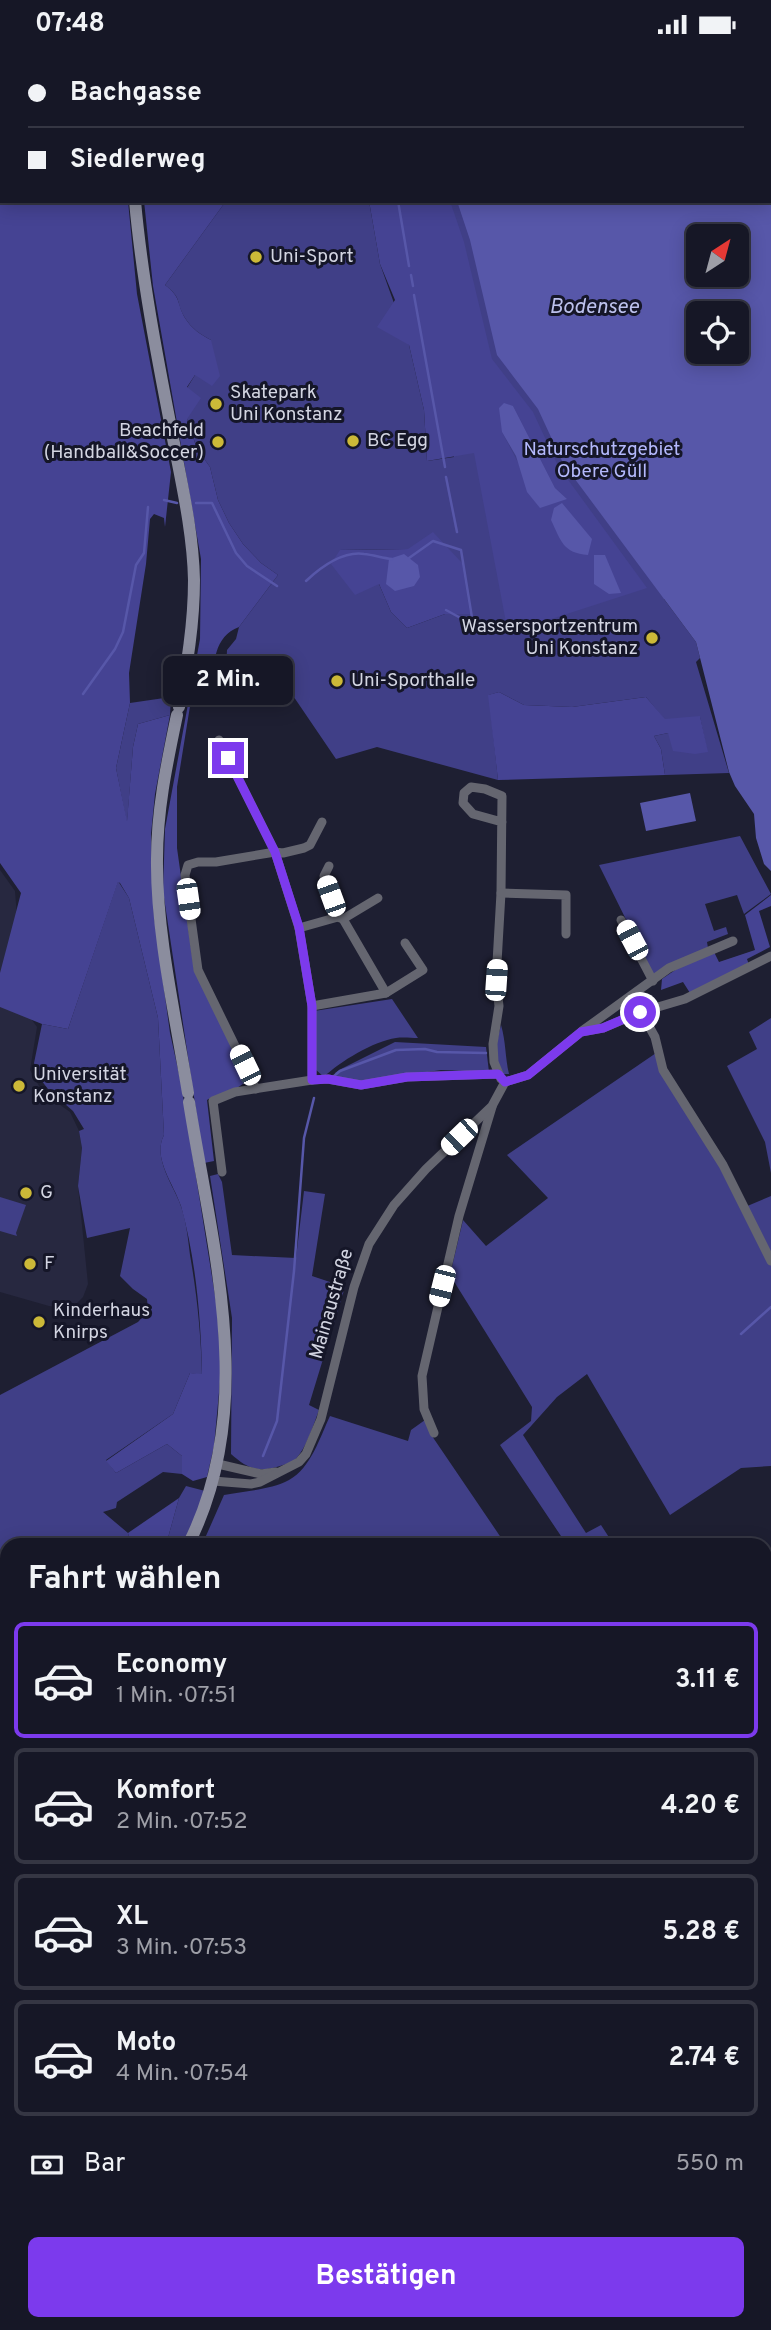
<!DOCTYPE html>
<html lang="de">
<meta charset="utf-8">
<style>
body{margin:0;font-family:Overpass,sans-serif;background:#232432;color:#f1f3f6;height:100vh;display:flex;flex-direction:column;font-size:26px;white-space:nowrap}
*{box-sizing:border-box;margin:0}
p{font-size:23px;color:#9e9fa7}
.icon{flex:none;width:38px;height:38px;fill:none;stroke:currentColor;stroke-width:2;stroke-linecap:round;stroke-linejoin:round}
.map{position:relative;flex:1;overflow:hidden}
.details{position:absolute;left:0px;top:1489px;width:772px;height:793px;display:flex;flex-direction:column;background:#161726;border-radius:21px 21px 0 0;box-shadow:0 4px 18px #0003,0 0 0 2px #353643}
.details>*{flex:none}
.hud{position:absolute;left:0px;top:0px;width:772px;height:154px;box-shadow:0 4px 18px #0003,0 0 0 2px #353643;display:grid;align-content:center;height:154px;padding:0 28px;background:#161726}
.needle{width:46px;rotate:36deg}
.controls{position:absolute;left:686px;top:175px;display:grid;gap:14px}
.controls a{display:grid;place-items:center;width:63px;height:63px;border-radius:10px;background:#161726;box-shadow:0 4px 18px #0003,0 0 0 2px #353643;font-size:35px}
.end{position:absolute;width:32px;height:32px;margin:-16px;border:9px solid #7c3aed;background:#fff;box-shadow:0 0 0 4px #fff}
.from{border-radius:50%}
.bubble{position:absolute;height:49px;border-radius:10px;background:#161726;box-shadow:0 4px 18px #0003,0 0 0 2px #353643;font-size:23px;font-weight:700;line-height:49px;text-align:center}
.car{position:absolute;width:21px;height:42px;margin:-21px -10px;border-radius:9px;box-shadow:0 0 5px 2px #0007;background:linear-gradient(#fff 24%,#345 0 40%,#fff 0 76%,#345 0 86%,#fff 0)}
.hud b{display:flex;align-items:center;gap:24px;height:66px;font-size:26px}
.hud b+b{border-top:2px solid #353643}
.hud i{width:18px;height:18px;background:#f1f3f6}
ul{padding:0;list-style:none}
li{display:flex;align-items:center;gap:21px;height:116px;margin:0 14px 10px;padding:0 14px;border:4px solid #353643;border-radius:10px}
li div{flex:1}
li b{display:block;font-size:26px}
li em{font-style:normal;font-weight:700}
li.current{border-color:#7c3aed}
li>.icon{width:63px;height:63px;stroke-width:1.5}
h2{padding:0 28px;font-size:32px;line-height:84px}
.pay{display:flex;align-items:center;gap:18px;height:77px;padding:0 28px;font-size:26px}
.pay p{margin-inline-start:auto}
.primary-button{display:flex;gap:14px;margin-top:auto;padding:14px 28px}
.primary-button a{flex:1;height:80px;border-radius:10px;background:#7c3aed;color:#fff;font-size:28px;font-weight:700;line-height:80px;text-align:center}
.status{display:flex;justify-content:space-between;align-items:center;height:49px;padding:0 35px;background:#161726;direction:ltr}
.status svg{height:19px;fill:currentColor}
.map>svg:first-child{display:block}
.built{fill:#272840}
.green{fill:#403f87;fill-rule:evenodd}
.forest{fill:#454393;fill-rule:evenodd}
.water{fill:#5757a9;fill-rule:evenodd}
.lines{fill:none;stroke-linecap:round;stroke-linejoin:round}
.stream{stroke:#5757a9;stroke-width:2.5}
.street{stroke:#656670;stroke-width:9}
.secondary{stroke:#8b8d9e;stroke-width:12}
.route{stroke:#7c3aed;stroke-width:9}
.poi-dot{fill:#ccb938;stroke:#151628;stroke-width:2.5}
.labels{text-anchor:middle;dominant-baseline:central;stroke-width:6;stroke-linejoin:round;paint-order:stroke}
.poi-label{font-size:19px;fill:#d3d5e2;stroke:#151628;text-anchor:start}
.park-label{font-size:19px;fill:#b4b9fc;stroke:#151628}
.street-label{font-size:19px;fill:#d3d5e2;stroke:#151628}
.water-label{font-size:21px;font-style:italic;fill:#bcc1ed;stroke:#151628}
</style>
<div class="status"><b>07:48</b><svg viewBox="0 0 49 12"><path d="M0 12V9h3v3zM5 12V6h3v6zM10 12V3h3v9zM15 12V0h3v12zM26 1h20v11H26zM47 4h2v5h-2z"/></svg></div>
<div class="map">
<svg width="771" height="2281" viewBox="0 0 771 2281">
<rect width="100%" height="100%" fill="#1e1f32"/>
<g class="built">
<polygon points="0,821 15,842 24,960 37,978 30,1021 43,1044 70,1063 79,1082 82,1099 78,1137 88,1235 83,1248 75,1256 65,1259 49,1257 0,1243"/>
<polygon points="771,1911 771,1992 765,1996 765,1913"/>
</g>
<g class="green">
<path d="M 394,0 L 771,0 L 771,457 L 664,550 L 696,593 L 700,609 L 696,613 L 729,724 L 665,726 L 661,700 L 654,687 L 668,684 L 707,702 L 700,668 L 665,671 L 646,648 L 572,658 L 524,656 L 499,643 L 489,646 L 498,731 L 377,698 L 336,710 L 283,632 L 225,644 L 227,601 L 236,590 L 239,578 L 278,526 L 261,514 L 243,495 L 229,474 L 218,451 L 210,418 L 197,400 L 187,370 L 187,339 L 195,326 L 211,291 C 201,286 191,279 185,269 C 175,252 183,250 165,236 L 226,152 L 369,152 L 380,215 L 409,296 L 424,361 L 427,412 L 454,408 L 412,152 L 770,152 L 770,2 L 394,2 ZM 698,187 L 737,187 L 737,226 L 698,226 ZM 698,264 L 737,264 L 737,303 L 698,303 ZM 408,500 L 469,565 L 445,565 L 407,579 L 391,563 L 379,535 L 340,501 Z"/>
<polygon points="171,648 170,666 138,675 133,698 127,775 116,719 130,654"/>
<polygon points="740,787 771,845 744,865 737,846 705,855 714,882 726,878 728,885 707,893 708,899 654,927 599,816"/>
<path d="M 118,832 L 129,849 L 158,969 L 164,1086 C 153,1107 171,1133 179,1152 C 186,1169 188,1189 190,1206 C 197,1246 201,1285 202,1326 L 190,1324 L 173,1365 L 106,1411 L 116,1424 L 167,1395 L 182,1407 L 182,1425 L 163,1423 L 117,1453 L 116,1459 L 103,1463 L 128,1484 L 131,1496 L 7,1496 L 7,1605 L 0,1608 L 0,1346 L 138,1273 L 148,1262 L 147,1250 L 133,1240 L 120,1227 L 130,1179 L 87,1189 L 78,1137 L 82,1099 L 79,1082 L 84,1080 L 73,1062 L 48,1040 L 41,1031 L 34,1014 L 42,975 L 68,980 Z"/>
<path d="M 392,950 L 418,989 C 411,989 403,988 396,989 C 374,992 339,1013 324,1028 L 315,1020 L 314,962 Z"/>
<polygon points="771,969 771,1124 765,1093 727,1017 757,1000 749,983"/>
<path d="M 501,976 C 506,993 505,1008 509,1025 L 503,1025 C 492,1013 497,991 501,976 Z"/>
<polygon points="395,993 486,998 489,1023 441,1021 361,1033 337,1029 335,1024 339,1021"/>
<polygon points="659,1002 663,1022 745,1158 771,1147 771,1417 741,1419 670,1466 587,1325 557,1348 523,1386 586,1484 601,1476 614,1496 567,1496 500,1396 531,1372 532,1358 450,1226 463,1171 486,1197 548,1149 507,1106"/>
<path d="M 218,1125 L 222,1133 L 232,1206 L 296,1209 L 304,1142 L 325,1145 L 312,1227 L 345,1238 L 309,1356 L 319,1361 C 313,1377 307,1398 295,1411 C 291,1414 285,1415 280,1417 C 258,1424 248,1420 231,1405 L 232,1269 L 210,1127 Z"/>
<polygon points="0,1148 26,1156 16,1184 17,1187 0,1182"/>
<path d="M 330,1367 L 408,1392 L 411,1381 L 425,1371 L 432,1387 L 506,1496 L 202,1496 L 224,1446 C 245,1442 270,1441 289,1431 C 311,1419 320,1388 330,1367 Z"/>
<polygon points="186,1437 209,1443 188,1496 166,1496 179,1449"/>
<polygon points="7,1713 7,1883 0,1876 0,1723"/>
<polygon points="0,1919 7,1926 7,2275 123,2275 125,2281 0,2281"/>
<polygon points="767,2007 771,2011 771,2139 765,2122 765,2008"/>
<polygon points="771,2171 771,2281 709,2281 707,2275 765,2275 765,2173"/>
<polygon points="511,2275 580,2275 584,2281 515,2281"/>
</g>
<g class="forest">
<path d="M 0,0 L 118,0 L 118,2 L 2,2 L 2,152 L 128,152 L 137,245 L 171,423 L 165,478 L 164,469 L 154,465 L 150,470 L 146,515 L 129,624 L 130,654 L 116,719 L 127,772 L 133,698 L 138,675 L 170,666 L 155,745 L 151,785 L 154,867 L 170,984 L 181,1034 L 217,1259 L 221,1322 L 214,1397 L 207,1428 L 193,1432 L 182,1425 L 182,1407 L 167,1395 L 116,1424 L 106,1412 L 173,1365 L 190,1324 L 202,1325 C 201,1270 196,1211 181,1157 C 174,1135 152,1109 164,1086 L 158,969 L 129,849 L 120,834 L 118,833 L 68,980 L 42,975 L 0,958 L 0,924 L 21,844 L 0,814 Z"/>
<polygon points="133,0 447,0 133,2"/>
<path d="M 144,152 L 226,152 L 165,236 C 182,249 176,253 185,269 C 191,279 201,286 211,291 L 220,327 L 212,337 L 195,326 L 187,338 L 201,349 L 187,370 L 197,400 L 210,418 L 218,451 L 229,474 L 243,495 L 261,514 L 278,526 L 239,578 C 212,588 213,619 213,644 L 191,651 L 177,738 L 177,799 L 194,920 L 247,1031 C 237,1043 220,1043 207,1051 L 214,1112 L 204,1114 L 163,842 L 165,780 L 200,590 L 201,510 L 153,237 Z"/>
<path d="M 369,152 L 450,152 L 464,193 L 492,310 L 533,363 L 558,417 L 647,539 L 508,584 L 474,404 L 427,412 L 424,361 L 409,296 L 377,278 L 395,251 L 380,215 ZM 513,357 L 555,439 L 567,450 L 522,421 L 502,383 Z"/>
<polygon points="433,483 462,514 470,565 445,565 407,579 391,563 379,535 355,546 331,515 340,501 408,500"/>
<polygon points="499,643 524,656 572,658 646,648 665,670 700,667 708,703 695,705 673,702 668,684 654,687 661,700 665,726 498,731 488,646"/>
<polygon points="771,846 771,857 759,862 770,898 747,910 749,916 690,944 683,933 661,941 662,930 684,915 714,903 719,913 755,901 745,866"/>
<polygon points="179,1449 166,1496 131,1496 128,1484"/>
<polygon points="7,1605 7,1707 0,1716 0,1608"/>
</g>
<g class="water">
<path d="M 469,0 L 771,0 L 771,822 L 764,815 L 756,789 L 754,765 L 735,737 L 729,723 L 696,593 L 563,414 L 538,360 L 497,306 L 470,191 L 457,152 L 770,152 L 770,2 L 469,2 ZM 698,187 L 737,187 L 737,226 L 698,226 ZM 737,264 L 737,303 L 698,303 L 698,264 Z"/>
<polygon points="504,354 513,357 555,439 567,450 540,459 527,443 516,407 502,383 499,359"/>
<path d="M 562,454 L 592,490 L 588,506 C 563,504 561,492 551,471 L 554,459 Z"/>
<polygon points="404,505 418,516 420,528 414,537 395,542 386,535 389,510"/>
<polygon points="594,506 605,506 621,544 609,545 594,535"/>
<polygon points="690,744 696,772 646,782 640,754"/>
</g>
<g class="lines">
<g class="stream">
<polyline points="374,2 374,0"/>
<polyline points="398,152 409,217"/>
<polyline points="411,226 413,237"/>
<polyline points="414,246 445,418"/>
<polyline points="446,428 457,483"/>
<polyline points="164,451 177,454"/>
<polyline points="196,454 212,454 236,504 247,517 277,537"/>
<polyline points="409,509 433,492 461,501 474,581"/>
<path d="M 306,532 C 320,519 343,502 364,505 C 374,506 382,509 392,510"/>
<polyline points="446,561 466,572 474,581"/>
<polyline points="83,645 115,600 123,583 136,516 144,504 148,458"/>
<polyline points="334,1027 340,1022 396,1001 425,1000 437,1003 486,1004"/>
<polyline points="741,1285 771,1258"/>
<polyline points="263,1407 277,1372 294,1222 304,1089 314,1049"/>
<polyline points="0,1617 7,1613"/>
</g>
<g class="street">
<polyline points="219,691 275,803 299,879 312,957 312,1031"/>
<polyline points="502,773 473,765 463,754 464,744 471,738 485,740 502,747 501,844 496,931 499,957 493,995 494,1013 501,1030 505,1033"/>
<polyline points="501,844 566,846 566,885"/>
<polyline points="343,870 378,849"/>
<polyline points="621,871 653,932"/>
<polyline points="299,879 338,868"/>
<polyline points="386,944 423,921 405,894"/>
<polyline points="312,957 386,944 343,870 338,868 324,827 329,817"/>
<polyline points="641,963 655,988 663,1021 723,1116 771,1212"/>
<polyline points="582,982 669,919 733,892"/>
<polyline points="505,1033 528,1026 581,983 603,979 641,963 685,950 771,907"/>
<polyline points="256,1040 198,921 185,826 188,816 198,813 216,813 275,803 283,804 304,799 310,796 322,773"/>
<polyline points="222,1123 213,1052 235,1043 312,1031 328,1030 361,1036 407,1028 498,1025"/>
<polyline points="434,1384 424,1360 422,1327 459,1167 492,1058"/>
<polyline points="218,1415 261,1425 276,1423"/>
<polyline points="213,1432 251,1435 260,1433 299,1413 306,1405 321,1370 354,1238 369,1195 394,1156 426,1120 492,1057 505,1033"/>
<polyline points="765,2131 771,2148"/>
<polyline points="402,2275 403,2281"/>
<polyline points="641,2275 644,2281"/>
<polyline points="421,2281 436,2275"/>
</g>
<g class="secondary">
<polyline points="126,0 127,2"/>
<path d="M 135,152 C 142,230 157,307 172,384 C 181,432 193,482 194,531 C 194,575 187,616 179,658"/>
<path d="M 177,666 C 167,714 157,760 157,810 C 156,884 176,970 188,1044"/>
<path d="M 188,1496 C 259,1357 212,1198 189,1053"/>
<polyline points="0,1711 7,1702"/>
<polyline points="0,1890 7,1899"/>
<polyline points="376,2275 382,2281"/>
</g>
</g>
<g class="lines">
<polyline class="route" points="228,709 275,803 299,878 312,957 312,1031 328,1030 361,1036 407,1028 498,1025 505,1033 528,1026 581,983 603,979 640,963"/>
</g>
<g class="poi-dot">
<circle cx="256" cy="208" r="7"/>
<circle cx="216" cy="355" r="7"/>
<circle cx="353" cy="392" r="7"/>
<circle cx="218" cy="393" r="7"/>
<circle cx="652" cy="589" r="7"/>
<circle cx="337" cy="632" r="7"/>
<circle cx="19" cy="1037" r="7"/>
<circle cx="26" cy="1144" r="7"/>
<circle cx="30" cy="1215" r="7"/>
<circle cx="39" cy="1273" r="7"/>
</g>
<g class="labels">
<g class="poi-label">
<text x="270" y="208">Uni-Sport</text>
<text x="230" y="344">Skatepark<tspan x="230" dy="22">Uni Konstanz</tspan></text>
<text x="204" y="382" text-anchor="end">Beachfeld<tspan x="204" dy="22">(Handball&amp;Soccer)</tspan></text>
<text x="367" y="392">BC Egg</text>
<text x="638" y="578" text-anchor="end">Wassersportzentrum<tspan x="638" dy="22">Uni Konstanz</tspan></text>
<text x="351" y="632">Uni-Sporthalle</text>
<text x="33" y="1026">Universität<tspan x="33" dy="22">Konstanz</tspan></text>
<text x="40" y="1144">G</text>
<text x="44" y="1215">F</text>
<text x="53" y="1262">Kinderhaus<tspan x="53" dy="22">Knirps</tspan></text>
</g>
<g class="park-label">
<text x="602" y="401">Naturschutzgebiet<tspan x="602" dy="22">Obere Güll</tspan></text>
</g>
<g class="street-label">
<text transform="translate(332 1255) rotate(-74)">Mainaustraße</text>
</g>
<g class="water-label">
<text x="594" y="258">Bodensee</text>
</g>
</g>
</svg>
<div class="controls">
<a><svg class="needle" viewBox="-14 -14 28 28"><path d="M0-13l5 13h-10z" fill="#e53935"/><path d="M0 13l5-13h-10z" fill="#9e9fa7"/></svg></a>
<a><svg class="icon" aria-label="locate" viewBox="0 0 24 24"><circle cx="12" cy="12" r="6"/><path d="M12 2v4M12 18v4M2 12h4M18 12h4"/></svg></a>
</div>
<i class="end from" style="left:640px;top:963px"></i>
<i class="end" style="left:228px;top:709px"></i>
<div class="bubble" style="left:163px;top:607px;width:130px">2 Min.</div>
<i class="car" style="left:331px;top:847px;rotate:340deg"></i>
<i class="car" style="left:188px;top:850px;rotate:172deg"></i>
<i class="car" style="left:632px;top:891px;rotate:332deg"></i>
<i class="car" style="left:496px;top:931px;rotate:4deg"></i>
<i class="car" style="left:245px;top:1016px;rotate:334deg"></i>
<i class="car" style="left:459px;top:1088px;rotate:226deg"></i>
<i class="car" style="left:442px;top:1237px;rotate:194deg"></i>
<div class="hud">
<b><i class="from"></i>Bachgasse</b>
<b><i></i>Siedlerweg</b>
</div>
<section class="details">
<h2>Fahrt wählen</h2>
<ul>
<li class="current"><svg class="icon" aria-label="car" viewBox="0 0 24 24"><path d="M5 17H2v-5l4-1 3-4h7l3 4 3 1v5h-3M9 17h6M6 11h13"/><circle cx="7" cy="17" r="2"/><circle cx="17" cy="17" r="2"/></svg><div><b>Economy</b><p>1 Min. · 07:51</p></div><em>3.11 €</em></li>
<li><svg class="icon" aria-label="car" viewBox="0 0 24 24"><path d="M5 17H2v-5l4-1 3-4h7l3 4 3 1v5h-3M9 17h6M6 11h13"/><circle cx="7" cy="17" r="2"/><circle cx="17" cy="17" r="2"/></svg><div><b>Komfort</b><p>2 Min. · 07:52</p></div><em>4.20 €</em></li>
<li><svg class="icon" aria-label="car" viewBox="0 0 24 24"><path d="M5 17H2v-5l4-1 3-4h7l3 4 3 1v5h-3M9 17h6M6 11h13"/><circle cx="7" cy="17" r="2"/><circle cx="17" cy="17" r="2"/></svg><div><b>XL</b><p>3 Min. · 07:53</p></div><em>5.28 €</em></li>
<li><svg class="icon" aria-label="car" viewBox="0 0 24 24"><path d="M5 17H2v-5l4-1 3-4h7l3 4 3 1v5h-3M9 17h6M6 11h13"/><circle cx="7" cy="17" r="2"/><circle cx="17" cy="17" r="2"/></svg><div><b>Moto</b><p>4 Min. · 07:54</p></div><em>2.74 €</em></li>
</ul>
<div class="pay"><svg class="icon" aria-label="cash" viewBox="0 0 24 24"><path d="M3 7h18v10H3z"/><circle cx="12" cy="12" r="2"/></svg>Bar<p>550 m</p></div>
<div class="primary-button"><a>Bestätigen</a></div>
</section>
</div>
